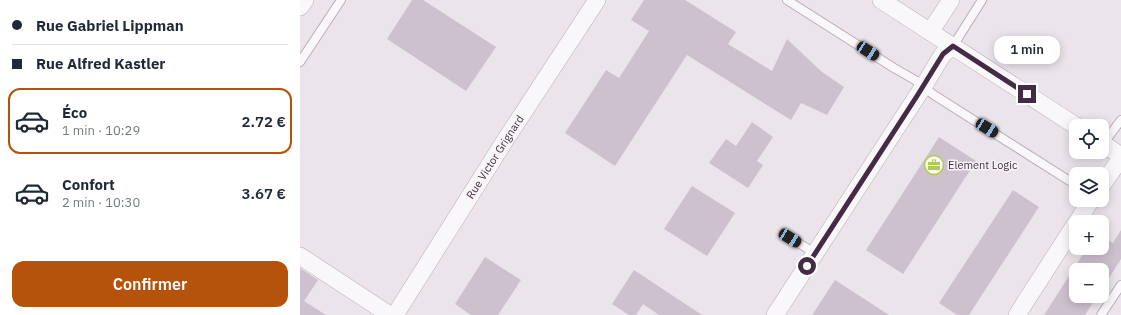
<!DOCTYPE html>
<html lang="fr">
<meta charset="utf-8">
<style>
body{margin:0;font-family:"IBM Plex Sans",sans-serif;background:#f6f6f7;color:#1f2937;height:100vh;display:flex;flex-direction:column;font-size:15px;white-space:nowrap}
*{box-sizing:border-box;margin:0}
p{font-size:13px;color:#747a83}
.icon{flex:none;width:22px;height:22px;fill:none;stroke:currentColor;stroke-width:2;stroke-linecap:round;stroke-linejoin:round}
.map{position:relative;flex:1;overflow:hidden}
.drawer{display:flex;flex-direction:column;background:#fff;width:300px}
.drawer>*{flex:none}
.guide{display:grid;align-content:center;height:88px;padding:0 12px;background:#fff}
.buttons{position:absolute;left:769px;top:119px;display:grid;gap:8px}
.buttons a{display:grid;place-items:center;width:40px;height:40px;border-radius:8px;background:#fff;box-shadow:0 2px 10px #0003;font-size:20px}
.end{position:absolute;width:18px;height:18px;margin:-9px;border:5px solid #432c43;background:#fff;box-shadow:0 0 0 2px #fff}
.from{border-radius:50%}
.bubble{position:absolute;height:28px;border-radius:12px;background:#fff;box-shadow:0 2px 10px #0003;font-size:13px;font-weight:600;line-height:28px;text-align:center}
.car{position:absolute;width:12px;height:24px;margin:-12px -6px;border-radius:5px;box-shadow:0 0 3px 1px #0007;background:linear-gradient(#222 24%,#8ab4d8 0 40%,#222 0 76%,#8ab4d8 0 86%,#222 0)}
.guide b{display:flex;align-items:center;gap:14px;height:38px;font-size:15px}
.guide b+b{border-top:1px solid #e0e1e3}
.guide i{width:10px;height:10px;background:#1f2937}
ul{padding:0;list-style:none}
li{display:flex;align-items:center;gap:12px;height:66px;margin:0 8px 6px;padding:0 4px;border:2px solid transparent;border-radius:12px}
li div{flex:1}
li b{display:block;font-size:15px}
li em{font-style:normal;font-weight:600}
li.active{border-color:#b45309}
li>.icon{width:36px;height:36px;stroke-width:1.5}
.action{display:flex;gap:8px;margin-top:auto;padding:8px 12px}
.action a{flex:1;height:46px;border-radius:12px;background:#b45309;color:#fff;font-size:16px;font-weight:600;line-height:46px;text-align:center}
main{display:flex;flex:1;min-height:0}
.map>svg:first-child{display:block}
.building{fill:#cec1ce}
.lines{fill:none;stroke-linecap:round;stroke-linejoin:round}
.service-casing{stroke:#b9adb9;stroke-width:10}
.minor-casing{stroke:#b9adb9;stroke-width:18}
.service{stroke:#faf7fa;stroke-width:8}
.minor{stroke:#faf7fa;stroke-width:17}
.route{stroke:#432c43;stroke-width:5}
.labels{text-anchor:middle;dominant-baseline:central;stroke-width:3;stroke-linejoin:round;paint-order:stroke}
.street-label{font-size:11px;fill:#432c43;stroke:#f8f4f9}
.poi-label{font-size:11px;fill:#432c43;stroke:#f8f4f9;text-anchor:start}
</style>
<main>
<section class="drawer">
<div class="guide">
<b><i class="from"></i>Rue Gabriel Lippman</b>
<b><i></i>Rue Alfred Kastler</b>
</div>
<ul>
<li class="active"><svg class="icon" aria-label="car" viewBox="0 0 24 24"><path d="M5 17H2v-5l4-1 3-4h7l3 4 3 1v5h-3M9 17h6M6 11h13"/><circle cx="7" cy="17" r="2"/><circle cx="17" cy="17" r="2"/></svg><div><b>Éco</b><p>1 min · 10:29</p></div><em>2.72 €</em></li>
<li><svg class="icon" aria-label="car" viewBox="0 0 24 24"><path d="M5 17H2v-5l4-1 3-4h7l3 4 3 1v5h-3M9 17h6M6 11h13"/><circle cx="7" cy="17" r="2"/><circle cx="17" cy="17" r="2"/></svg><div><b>Confort</b><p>2 min · 10:30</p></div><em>3.67 €</em></li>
</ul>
<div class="action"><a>Confirmer</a></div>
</section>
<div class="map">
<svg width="821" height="315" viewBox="0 0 821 315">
<rect width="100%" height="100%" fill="#ebe4eb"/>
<g class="building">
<polygon points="112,0 123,0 196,47 166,91 87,39"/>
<polygon points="344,0 385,0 436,32 428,44 472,71 487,39 522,72 544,87 527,115 501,103 491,120 387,55 315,166 265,133 306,70 319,78 349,31 331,20"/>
<polygon points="452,122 473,137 457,161 463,165 448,188 409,163 426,139 436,146"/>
<polygon points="639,137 676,161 603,274 566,250"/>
<polygon points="392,186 435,213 407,256 364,229"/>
<polygon points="713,190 739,207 669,315 657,315 639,303"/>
<polygon points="821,230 821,259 802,289 802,270 776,270 776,296 797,296 785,315 744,315 787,248 802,248 802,237 813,243"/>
<polygon points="185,257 221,280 198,315 171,315 155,304"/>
<polygon points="0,268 18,280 4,301 26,315 0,315"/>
<polygon points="334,270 402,315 359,315 343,304 336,315 329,315 312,304"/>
<polygon points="535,280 589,315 512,315"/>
</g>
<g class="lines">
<g class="service-casing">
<g id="service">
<polyline points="487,0 594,68 615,80 634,95 776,185"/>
<polyline points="653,46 682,0"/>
<polyline points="0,62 41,0"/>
<polyline points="803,144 821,120"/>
<polyline points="490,238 515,253"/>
<polyline points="801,315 821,285"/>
</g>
</g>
<g class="minor-casing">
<g id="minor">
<polyline points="581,0 776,126"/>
<polyline points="0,7 5,0"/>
<polyline points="630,32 651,0"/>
<polyline points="802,143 821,156"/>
<polyline points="802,185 821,158"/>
<polyline points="777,222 791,200"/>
<polyline points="0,256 90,315"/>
<path id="s1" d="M 95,315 L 204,142 L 297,0"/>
<polyline points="475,315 623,87 643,54 653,46"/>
<polyline points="717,315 776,223"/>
</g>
</g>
<use href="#service" class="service"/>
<use href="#minor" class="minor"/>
</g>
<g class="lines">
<polyline class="route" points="507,266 617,96 643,54 653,46 727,94"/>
</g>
<defs>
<g id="office-ring" transform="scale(1)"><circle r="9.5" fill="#f8f4f9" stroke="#afcb4e" stroke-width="1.5"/><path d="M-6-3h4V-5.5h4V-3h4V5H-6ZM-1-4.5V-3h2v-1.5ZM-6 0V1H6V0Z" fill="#afcb4e"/></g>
</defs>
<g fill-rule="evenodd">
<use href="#office-ring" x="634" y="165"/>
</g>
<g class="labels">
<g class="street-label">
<text stroke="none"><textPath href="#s1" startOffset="187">Rue Victor Grignard</textPath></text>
</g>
<g class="poi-label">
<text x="648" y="165">Element Logic</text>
</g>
</g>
</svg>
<div class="buttons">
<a><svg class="icon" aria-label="locate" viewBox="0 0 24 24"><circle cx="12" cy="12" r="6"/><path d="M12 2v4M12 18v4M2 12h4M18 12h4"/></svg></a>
<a><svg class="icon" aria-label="layers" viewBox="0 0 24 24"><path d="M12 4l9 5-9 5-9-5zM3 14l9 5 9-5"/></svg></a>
<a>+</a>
<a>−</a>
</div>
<i class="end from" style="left:507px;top:266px"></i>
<i class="end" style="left:727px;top:94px"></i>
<div class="bubble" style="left:694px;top:36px;width:66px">1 min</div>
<i class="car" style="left:568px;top:51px;rotate:123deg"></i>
<i class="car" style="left:687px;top:128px;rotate:122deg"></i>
<i class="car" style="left:490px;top:238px;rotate:122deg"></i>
</div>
</main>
